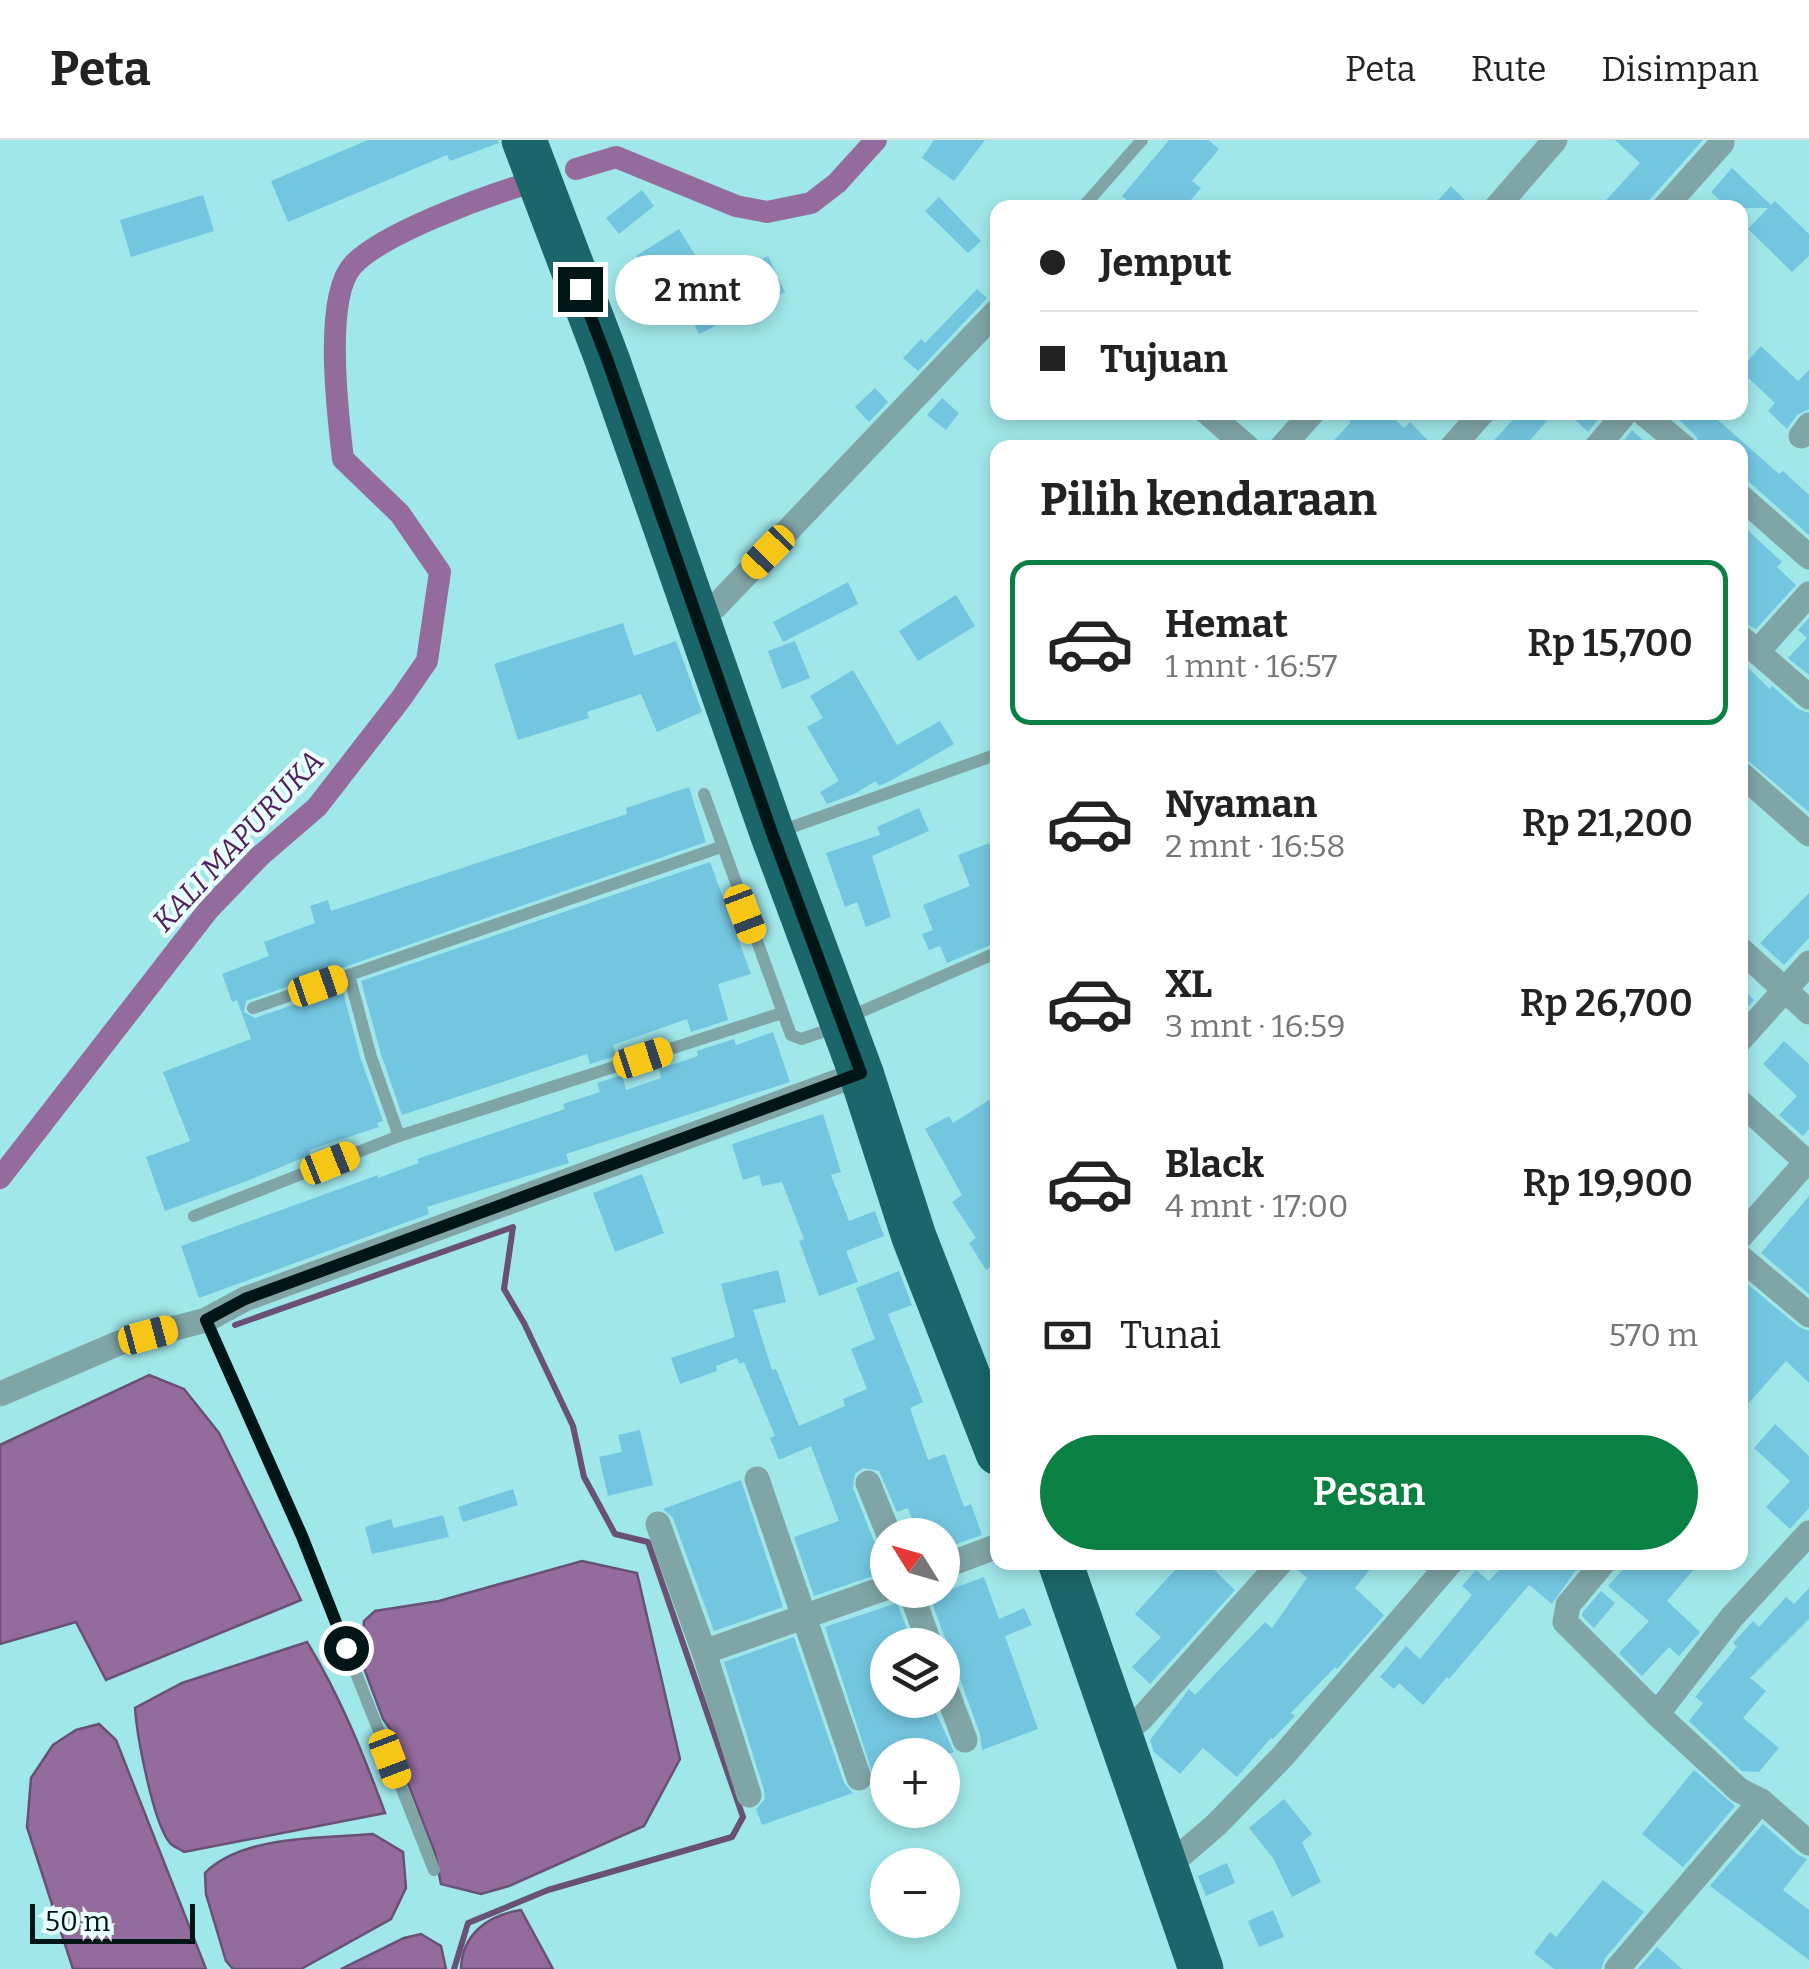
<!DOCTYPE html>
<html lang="id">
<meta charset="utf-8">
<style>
body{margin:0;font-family:Bitter,serif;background:#f6f6f6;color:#222;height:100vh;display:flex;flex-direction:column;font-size:38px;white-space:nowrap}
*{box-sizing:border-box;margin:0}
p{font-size:32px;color:#767676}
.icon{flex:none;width:55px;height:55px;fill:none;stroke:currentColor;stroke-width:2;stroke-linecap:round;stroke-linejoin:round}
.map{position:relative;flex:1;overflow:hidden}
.side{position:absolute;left:990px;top:300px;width:758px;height:1130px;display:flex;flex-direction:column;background:#fff;border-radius:20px;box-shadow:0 5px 15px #0003}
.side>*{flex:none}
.guide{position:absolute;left:990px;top:60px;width:758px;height:220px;border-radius:20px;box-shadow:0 5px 15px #0003;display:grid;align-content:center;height:220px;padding:0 50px;background:#fff}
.needle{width:65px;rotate:307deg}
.controls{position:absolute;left:870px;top:1378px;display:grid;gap:20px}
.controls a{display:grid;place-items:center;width:90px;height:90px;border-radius:50%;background:#fff;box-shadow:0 5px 15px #0003;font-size:50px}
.scale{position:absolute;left:30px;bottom:25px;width:165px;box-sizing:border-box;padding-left:10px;border:5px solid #001516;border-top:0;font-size:28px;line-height:35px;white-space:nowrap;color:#001516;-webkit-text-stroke:8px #e9fefe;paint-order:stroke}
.end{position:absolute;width:45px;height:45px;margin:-22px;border:12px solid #001516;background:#fff;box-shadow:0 0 0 5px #fff}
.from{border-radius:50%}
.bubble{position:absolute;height:70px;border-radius:35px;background:#fff;box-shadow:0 5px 15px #0003;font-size:32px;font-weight:600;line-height:70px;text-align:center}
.car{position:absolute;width:30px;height:60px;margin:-30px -15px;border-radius:12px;box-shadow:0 0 8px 2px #0007;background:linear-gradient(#f5c518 24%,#345 0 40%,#f5c518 0 76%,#345 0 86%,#f5c518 0)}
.guide b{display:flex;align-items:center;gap:35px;height:95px;font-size:38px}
.guide b+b{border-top:2px solid #e0e0e0}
.guide i{width:25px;height:25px;background:#222}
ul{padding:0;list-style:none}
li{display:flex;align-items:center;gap:30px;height:165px;margin:0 20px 15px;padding:0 30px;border:5px solid transparent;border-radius:20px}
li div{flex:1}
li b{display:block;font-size:38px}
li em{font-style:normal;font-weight:600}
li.on{border-color:#0b8043}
li>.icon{width:90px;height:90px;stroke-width:1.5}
h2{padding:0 50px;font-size:45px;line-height:120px}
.pay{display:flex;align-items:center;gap:25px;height:110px;padding:0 50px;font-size:38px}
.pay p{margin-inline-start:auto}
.action{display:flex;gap:20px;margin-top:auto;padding:20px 50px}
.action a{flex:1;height:115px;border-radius:60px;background:#0b8043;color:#fff;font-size:40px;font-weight:600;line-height:115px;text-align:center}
header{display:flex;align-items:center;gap:60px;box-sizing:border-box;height:140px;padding:0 50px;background:#fff;border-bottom:2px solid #e0e0e0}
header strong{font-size:48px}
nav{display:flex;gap:55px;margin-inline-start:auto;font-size:35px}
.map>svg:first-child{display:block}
.water{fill:#946b9d;stroke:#685174;stroke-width:2.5}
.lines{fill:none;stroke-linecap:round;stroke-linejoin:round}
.stream{stroke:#685174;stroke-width:6}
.canal{stroke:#946b9d;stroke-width:22}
.building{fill:#73c6e0}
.lane{stroke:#80a5a7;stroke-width:12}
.street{stroke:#80a5a7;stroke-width:25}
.highway{stroke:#1a666a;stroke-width:45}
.route{stroke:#001516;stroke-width:12}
.labels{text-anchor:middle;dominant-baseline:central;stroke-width:9;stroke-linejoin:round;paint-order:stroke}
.water-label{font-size:30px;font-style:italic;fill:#531e5f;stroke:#e9fefe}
</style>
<header>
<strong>Peta</strong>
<nav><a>Peta</a><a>Rute</a><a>Disimpan</a></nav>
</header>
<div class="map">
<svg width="1809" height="1829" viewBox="0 0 1809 1829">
<rect width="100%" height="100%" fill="#a0e7ea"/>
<g class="water">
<polygon points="149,1235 184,1249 219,1293 301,1460 106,1540 76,1482 0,1504 0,1305"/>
<polygon points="582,1421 637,1433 680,1619 644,1686 509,1746 481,1754 441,1744 435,1713 402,1628 395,1596 383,1579 361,1520 364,1481 375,1471 439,1461"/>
<path d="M 307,1502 C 340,1556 363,1613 385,1673 L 184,1712 C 180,1709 174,1707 170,1703 C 153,1683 137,1596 135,1568 L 182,1543 Z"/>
<polygon points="99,1584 116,1600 206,1829 73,1829 27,1687 31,1638 53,1605 76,1590"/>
<path d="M 373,1694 L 403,1712 L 406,1748 L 391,1779 L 301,1829 L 233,1829 L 226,1821 L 206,1754 L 205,1733 C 242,1695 323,1698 373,1694 Z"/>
<path d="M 521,1770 L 553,1829 L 461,1829 C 462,1794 488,1775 521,1770 Z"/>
<polygon points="421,1794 441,1806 446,1829 341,1829 404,1798"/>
</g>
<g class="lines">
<polyline class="stream" points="235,1185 513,1087 504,1149 524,1183 573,1286 584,1337 615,1394 648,1402 743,1677 732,1697 548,1750 468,1783 454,1829"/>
<g class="canal">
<polyline points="576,29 616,17 736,66 767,72 811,63 837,43 876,0"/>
<path d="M 0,1038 L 209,769 L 260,716 L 317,667 L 400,560 L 427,521 L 440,432 L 400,374 L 343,319 C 338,276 323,157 353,125 C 383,93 483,57 526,44"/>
</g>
</g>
<g class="building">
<polygon points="368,0 498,0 499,3 450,21 447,15 288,82 271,41"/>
<polygon points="934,0 985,0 954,41 922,18"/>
<polygon points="1169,0 1208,0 1219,9 1192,41 1201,48 1184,68 1136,68 1122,56"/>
<polygon points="1615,0 1703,0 1642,68 1599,68 1640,23"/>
<polygon points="1732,28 1771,65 1775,61 1809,94 1809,116 1792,132 1748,89 1768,68 1728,68 1711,52"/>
<polygon points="1451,46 1473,68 1431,68"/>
<polygon points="642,50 654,66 619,94 606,78"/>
<polygon points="203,55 214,91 131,117 120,80"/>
<polygon points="939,57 981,101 968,113 925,71"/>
<polygon points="679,89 712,143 768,116 785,152 699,194 676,148 661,157 636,116"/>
<polygon points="977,149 987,158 918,231 903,218 921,199 925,203"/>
<polygon points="1761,206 1798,241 1809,230 1809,269 1797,275 1787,289 1768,271 1775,263 1740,230"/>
<polygon points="875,248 888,262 869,282 855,267"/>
<polygon points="942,258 959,273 946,290 927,275"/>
<polygon points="1340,272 1387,272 1404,288 1410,282 1435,308 1327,308 1351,282"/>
<polygon points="1520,272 1555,272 1523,308 1487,308"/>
<polygon points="1567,272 1604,272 1588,292"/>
<polygon points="1671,272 1709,272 1779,334 1783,331 1809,355 1809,395 1740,334 1740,308 1701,308 1696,296"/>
<polygon points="1632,290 1651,308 1618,308"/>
<polygon points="1740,383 1782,422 1777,427 1796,445 1756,489 1740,481"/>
<polygon points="848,442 858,464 783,502 773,482"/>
<polygon points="956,455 975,486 918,521 899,491"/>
<polygon points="1809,478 1809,535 1788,518 1807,498 1798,490"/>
<polygon points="623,483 634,516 676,501 702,572 657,592 641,554 587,572 589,578 518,600 494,524"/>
<polygon points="795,501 810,538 782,549 768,511"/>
<polygon points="1740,520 1770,549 1772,546 1798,569 1809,573 1809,672 1740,614"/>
<polygon points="853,530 897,605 940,581 954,604 890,641 879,646 876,641 854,654 827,664 820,652 839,641 807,587 823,578 810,556"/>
<polygon points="689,647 706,702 246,861 244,872 255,878 342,848 361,920 383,981 377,983 379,987 309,1010 310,1015 247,1041 165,1071 146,1017 190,1001 163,932 251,899 237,860 232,862 222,834 269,816 264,802 315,783 310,766 328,760 331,771 627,674 626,668"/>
<polygon points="919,668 929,691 872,716 891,777 866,787 857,762 845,767 826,713 880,695 877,687"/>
<polygon points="998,700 998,802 947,823 940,806 929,810 922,794 933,790 923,765 970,746 958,715"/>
<polygon points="710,722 751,834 718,844 728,880 691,892 687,879 613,905 616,916 590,924 587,914 402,975 381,914 361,841"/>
<polygon points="1809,753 1809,798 1784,825 1760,803"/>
<polygon points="1740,846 1754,860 1740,876"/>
<polygon points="773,892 790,942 566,1014 569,1023 427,1067 429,1074 199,1158 181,1106 378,1035 378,1038 419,1023 417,1019 565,969 563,964 600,952 597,943 622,935 626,950 661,938 659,929 698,916 697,911 734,899 736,905"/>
<polygon points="1784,901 1809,924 1809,989 1803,996 1779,975 1797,956 1763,924"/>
<polygon points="989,960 998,974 998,1122 986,1130 969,1103 976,1098 952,1062 962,1055 925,989 949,976 953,983"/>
<polygon points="823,974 841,1032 831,1035 849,1081 875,1071 884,1096 846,1111 858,1142 819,1156 799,1101 804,1099 782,1042 762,1046 759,1035 743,1040 732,1004"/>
<polygon points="642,1034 664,1093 615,1112 593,1053"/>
<polygon points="1809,1056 1809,1154 1761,1113"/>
<polygon points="778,1130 786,1162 753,1170 772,1230 776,1229 799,1286 845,1266 843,1259 867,1249 851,1209 875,1199 856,1148 899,1131 912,1165 888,1174 923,1262 910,1268 928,1320 945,1314 964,1367 971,1364 982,1395 942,1409 942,1395 918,1395 908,1368 897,1372 879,1331 863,1328 855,1334 853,1348 874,1401 888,1411 888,1431 814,1456 794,1397 839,1381 811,1306 779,1320 770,1298 775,1296 744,1222 739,1224 737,1218 716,1226 717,1231 680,1244 671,1218 735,1197 721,1144"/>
<polygon points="1740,1138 1799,1187 1809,1191 1809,1243 1786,1221 1740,1273"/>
<polygon points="1775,1284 1809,1316 1809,1368 1790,1389 1766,1367 1790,1341 1754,1308"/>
<polygon points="640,1290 653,1345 608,1356 599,1317 622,1312 618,1295"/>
<polygon points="741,1340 783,1467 714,1491 673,1378 663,1369"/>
<polygon points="513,1349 518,1365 463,1382 458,1367"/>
<polygon points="443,1375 449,1397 372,1414 365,1387 391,1379 394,1388"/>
<polygon points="1182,1422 1206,1422 1235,1450 1150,1544 1132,1527 1161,1497 1135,1474"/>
<polygon points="1297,1422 1376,1422 1355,1448 1384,1475 1337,1529 1335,1527 1291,1573 1295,1576 1273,1599 1271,1598 1237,1637 1203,1608 1180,1634 1154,1612 1150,1600 1189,1549 1195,1555 1265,1482 1272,1488 1307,1438 1296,1428"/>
<polygon points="1506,1422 1540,1422 1548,1431 1556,1422 1568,1422 1576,1430 1552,1464 1529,1445 1449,1539 1447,1537 1423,1565 1399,1543 1394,1549 1380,1537 1406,1506 1420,1519 1472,1455 1462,1446 1476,1430 1489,1441"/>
<polygon points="1630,1422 1700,1422 1667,1461 1700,1492 1679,1516 1669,1507 1642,1536 1619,1513 1649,1481 1608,1446"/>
<polygon points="984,1437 999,1479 1024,1468 1032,1485 1005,1496 1038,1589 982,1610 980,1594 930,1457"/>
<polygon points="1809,1448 1809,1479 1750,1538 1766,1551 1743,1578 1779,1608 1759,1632 1742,1631 1689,1581 1703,1563 1695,1557 1737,1507 1733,1503 1753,1481 1759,1487 1786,1457 1794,1464"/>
<polygon points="1601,1451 1615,1463 1594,1488 1582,1476 1583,1472"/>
<polygon points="897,1463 913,1505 888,1505 888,1560 930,1560 954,1612 946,1615 888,1615 888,1636 875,1641 825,1487"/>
<polygon points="794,1497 844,1643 853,1653 762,1685 756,1669 765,1659 764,1650 724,1522"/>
<polygon points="1694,1630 1735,1666 1683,1727 1642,1694"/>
<polygon points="1284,1659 1312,1694 1302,1702 1321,1742 1292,1757 1273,1718 1249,1688"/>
<polygon points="1763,1684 1798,1715 1807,1719 1783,1750 1809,1770 1809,1820 1710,1746"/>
<polygon points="1227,1723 1235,1743 1206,1756 1198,1736"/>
<polygon points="1603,1740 1644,1772 1605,1818 1601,1829 1554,1829 1534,1813 1550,1792 1556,1797"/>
<polygon points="1273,1770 1284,1797 1259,1807 1248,1781"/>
<polygon points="1657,1807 1682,1829 1638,1829"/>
</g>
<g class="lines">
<g class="lane">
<polyline points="1082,68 1142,0"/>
<polyline points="704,654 791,895 801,899 834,888"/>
<polyline points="792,687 998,614"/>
<polyline points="349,835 371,917 399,996"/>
<polyline points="253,868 721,707"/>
<polyline points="858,873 998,812"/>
<polyline points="194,1076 399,996 782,873"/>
<polyline points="206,1180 302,1397 434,1730"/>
</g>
<g class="street">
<polyline points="1496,68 1555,0"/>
<polyline points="1664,68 1722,3"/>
<polyline points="1207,272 1248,308"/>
<polyline points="1642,272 1685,308"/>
<polyline points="1801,296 1809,285"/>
<polyline points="1281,308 1313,272"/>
<polyline points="1451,308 1483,272"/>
<polyline points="1596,308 1626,272"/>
<polyline points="1740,356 1809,417"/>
<polyline points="716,466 998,170"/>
<polyline points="1740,497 1809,557"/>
<polyline points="1757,512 1809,454"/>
<polyline points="1740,633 1809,694"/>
<polyline points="1740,809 1809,872"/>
<polyline points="1740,900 1809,823"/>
<polyline points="1740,962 1809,1024"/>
<polyline points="1740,1097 1809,1019"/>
<polyline points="1740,1117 1809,1175"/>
<polyline points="0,1254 119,1203 206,1180 245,1159 861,933"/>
<polyline points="757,1339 859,1638"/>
<polyline points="868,1343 889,1395"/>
<polyline points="658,1384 704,1512 749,1655"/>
<polyline points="1604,1422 1568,1465 1565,1482 1657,1574 1732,1477 1809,1393"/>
<polyline points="942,1427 998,1406"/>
<polyline points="910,1450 930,1505"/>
<polyline points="704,1512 888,1447"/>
<polyline points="942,1539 965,1600"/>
<polyline points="1122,1594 1141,1579 1281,1422"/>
<polyline points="1761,1661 1809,1703"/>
<polyline points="1167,1727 1216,1685 1282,1617 1451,1422"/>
<polyline points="1617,1829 1761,1661 1739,1650 1657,1574"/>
</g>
<g class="highway">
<polyline points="524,0 607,219 772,693 861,933 914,1097 998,1313"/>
<polyline points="1060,1422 1201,1829"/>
</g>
</g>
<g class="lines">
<polyline class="route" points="346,1508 302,1396 206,1180 245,1159 861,933 772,693 607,219 580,149"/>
</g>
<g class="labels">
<g class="water-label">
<text transform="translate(238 701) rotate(-47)">KALI MAPURUKA</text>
</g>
</g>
</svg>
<div class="controls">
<a><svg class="needle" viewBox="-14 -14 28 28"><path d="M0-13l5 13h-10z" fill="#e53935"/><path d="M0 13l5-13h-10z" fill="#767676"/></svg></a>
<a><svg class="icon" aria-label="layers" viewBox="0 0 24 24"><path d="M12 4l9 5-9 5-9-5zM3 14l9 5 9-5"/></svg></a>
<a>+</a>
<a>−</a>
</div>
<div class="scale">50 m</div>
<i class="end from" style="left:346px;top:1508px"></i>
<i class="end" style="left:580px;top:149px"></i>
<div class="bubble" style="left:615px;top:115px;width:165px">2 mnt</div>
<i class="car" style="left:768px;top:412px;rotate:224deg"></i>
<i class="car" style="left:745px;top:774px;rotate:159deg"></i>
<i class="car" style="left:318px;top:846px;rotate:71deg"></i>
<i class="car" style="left:643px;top:918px;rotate:72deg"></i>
<i class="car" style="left:330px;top:1023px;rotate:68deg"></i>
<i class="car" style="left:148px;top:1195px;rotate:75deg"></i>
<i class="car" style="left:390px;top:1619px;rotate:159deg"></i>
<div class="guide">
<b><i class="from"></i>Jemput</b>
<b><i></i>Tujuan</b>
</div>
<section class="side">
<h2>Pilih kendaraan</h2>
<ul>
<li class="on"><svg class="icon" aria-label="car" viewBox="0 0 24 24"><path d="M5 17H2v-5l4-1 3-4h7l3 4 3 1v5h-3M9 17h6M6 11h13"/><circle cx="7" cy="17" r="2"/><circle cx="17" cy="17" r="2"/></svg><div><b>Hemat</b><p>1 mnt · 16:57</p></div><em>Rp 15,700</em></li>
<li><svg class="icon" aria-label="car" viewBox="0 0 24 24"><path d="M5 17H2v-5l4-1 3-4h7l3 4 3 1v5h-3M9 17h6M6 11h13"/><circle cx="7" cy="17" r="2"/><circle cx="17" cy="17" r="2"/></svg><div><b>Nyaman</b><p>2 mnt · 16:58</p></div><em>Rp 21,200</em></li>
<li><svg class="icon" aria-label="car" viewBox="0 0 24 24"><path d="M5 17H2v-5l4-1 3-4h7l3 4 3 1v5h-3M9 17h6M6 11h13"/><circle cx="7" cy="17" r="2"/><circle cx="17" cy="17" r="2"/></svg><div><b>XL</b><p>3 mnt · 16:59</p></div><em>Rp 26,700</em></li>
<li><svg class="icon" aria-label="car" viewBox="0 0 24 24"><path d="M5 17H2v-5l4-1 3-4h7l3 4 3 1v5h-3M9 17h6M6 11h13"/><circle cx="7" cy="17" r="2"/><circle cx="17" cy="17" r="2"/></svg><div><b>Black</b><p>4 mnt · 17:00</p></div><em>Rp 19,900</em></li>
</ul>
<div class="pay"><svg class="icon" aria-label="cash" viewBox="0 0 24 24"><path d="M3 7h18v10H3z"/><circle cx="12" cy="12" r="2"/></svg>Tunai<p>570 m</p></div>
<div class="action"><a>Pesan</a></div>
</section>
</div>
